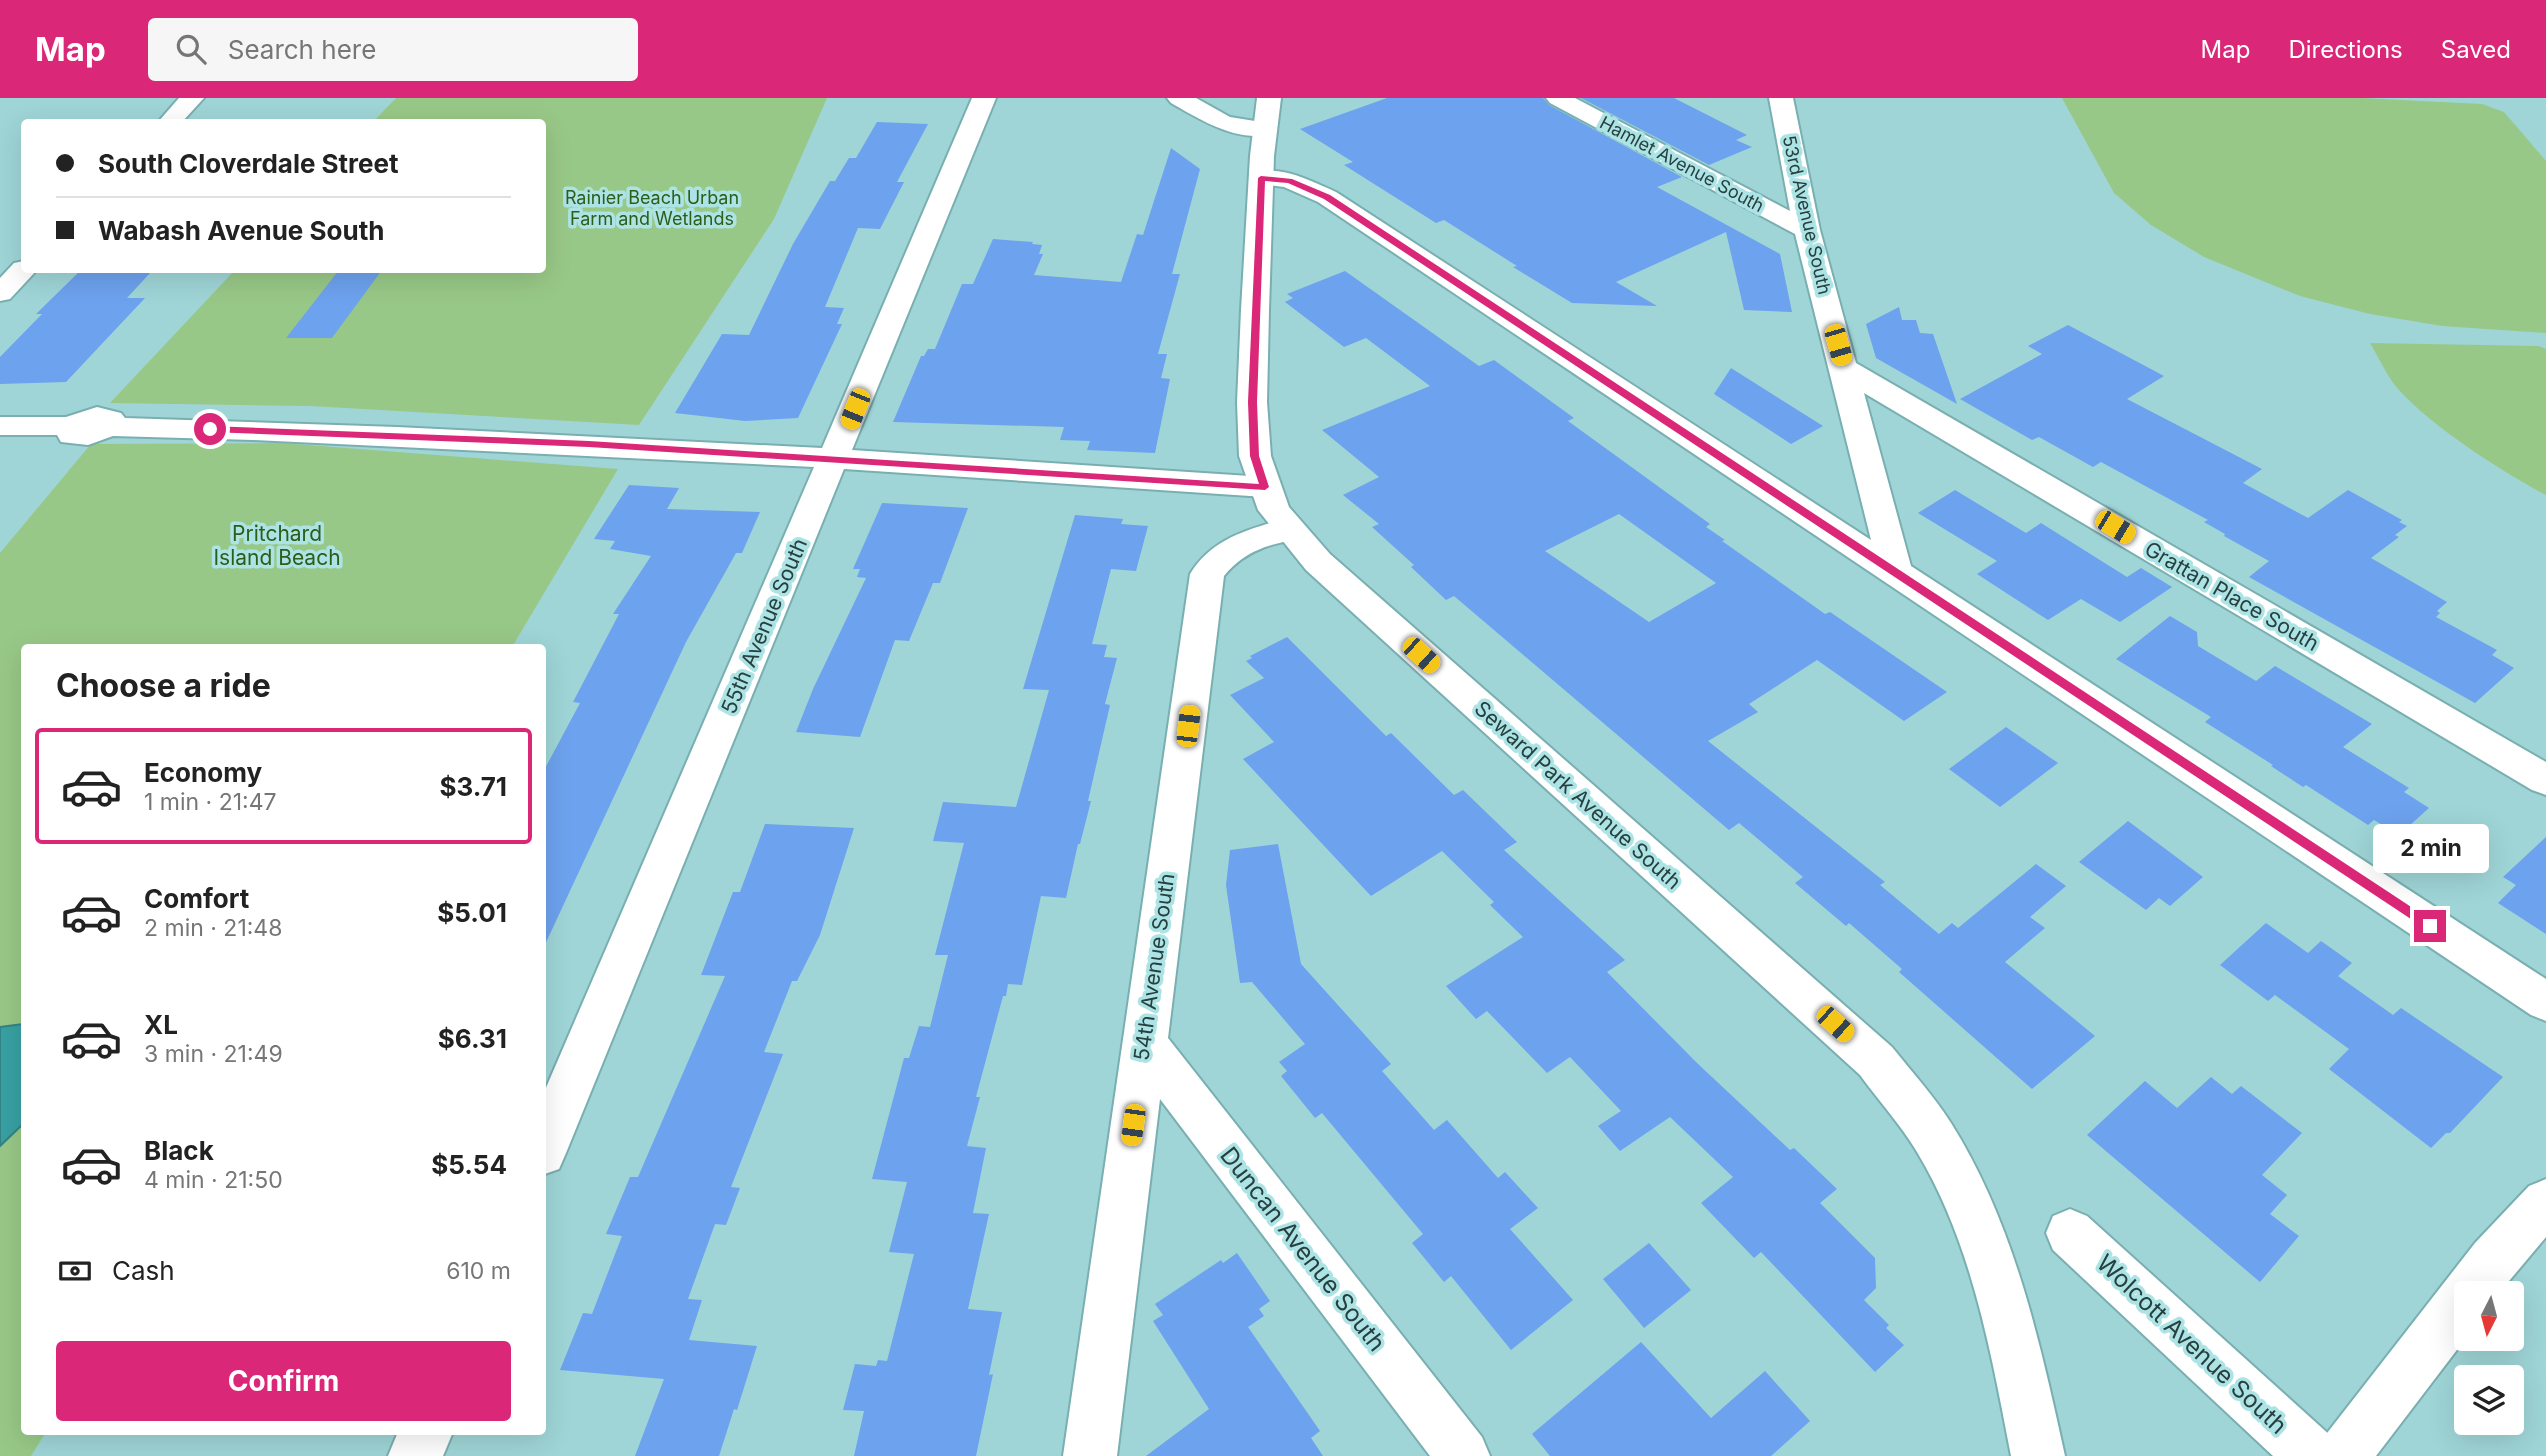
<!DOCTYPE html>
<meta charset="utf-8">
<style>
body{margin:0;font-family:Inter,sans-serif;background:#f6f6f6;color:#222;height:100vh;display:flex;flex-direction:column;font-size:26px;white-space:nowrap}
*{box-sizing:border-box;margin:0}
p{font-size:23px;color:#767676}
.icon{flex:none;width:38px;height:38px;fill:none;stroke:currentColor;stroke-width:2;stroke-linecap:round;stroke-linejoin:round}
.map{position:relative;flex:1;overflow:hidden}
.drawer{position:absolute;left:21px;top:546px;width:525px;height:791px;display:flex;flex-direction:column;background:#fff;border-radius:7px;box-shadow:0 7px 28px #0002}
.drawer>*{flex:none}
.banner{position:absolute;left:21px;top:21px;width:525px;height:154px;border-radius:7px;box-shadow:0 7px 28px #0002;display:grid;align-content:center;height:154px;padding:0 35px;background:#fff}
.needle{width:46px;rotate:186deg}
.tools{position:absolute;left:2454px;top:1183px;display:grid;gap:14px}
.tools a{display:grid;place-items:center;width:70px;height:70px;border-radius:7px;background:#fff;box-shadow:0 7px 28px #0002;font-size:35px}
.end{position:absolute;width:32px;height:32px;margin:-16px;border:9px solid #db2777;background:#fff;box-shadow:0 0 0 4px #fff}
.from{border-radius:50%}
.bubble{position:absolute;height:49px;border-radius:7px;background:#fff;box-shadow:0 7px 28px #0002;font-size:23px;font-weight:700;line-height:49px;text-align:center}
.car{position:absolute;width:21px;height:42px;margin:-21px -10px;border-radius:9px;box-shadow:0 0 5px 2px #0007;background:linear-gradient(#f5c518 24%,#345 0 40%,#f5c518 0 76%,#345 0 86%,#f5c518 0)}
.banner b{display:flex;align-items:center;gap:24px;height:66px;font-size:26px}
.banner b+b{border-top:2px solid #e0e0e0}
.banner i{width:18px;height:18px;background:#222}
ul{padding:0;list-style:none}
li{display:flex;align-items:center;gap:21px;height:116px;margin:0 14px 10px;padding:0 21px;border:4px solid transparent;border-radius:7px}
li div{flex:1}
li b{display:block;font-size:26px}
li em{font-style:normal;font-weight:700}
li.selected{border-color:#db2777}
li>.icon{width:63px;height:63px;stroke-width:1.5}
h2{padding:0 35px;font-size:32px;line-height:84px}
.pay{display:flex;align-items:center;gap:18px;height:77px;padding:0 35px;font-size:26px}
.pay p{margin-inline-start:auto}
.button{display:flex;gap:14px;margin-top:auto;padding:14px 35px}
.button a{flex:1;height:80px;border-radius:7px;background:#db2777;color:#fff;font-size:28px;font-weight:700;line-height:80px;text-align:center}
header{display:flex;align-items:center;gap:42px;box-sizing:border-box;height:98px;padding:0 35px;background:#db2777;color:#fff}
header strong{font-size:33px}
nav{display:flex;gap:38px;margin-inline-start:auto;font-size:24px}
.search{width:490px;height:63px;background:#f6f6f6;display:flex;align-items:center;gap:18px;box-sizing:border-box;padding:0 24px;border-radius:7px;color:#767676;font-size:26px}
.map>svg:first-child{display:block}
.green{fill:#98c887}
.water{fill:#38a1a3;stroke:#338485;stroke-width:2}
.building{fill:#6da2ee;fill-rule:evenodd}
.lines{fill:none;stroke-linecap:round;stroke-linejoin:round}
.minor-casing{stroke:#79afb0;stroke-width:4}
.tertiary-casing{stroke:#79afb0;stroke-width:4}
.minor{fill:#fff;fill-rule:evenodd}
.tertiary{fill:#fff;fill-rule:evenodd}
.route{fill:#db2777}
.labels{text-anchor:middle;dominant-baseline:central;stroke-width:7;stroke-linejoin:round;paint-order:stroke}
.far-street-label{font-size:18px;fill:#283f3f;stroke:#ace3e4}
.far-park-label{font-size:18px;fill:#2e5d18;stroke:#ace3e4}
.park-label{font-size:21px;fill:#2e5d18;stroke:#ace3e4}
.street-label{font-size:21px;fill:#283f3f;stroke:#ace3e4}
.near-street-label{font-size:24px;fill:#283f3f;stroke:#ace3e4}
</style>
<header>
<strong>Map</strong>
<div class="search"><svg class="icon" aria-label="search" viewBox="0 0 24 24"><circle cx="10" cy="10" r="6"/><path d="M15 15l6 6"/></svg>Search here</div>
<nav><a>Map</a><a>Directions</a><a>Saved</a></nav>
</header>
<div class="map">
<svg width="2546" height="1358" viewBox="0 0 2546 1358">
<rect width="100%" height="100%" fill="#9fd5d7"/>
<g class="green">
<polygon points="396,0 827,0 774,121 639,327 311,308 110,305 235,172 542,172 542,24 373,24"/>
<polygon points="2062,0 2362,0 2482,6 2504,14 2546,63 2546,235 2442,228 2370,216 2300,198 2204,159 2151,127 2114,95"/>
<path d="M 2370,245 L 2539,248 L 2546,251 L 2546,397 C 2502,374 2431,328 2398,291 C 2387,278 2379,260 2370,245 Z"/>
<polygon points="282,345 618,371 512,549 24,550 24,1334 46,1334 31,1358 0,1358 0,455 91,346"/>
</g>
<polygon class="water" points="24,926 24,1025 0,1048 0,929"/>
<g class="building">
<polygon points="1387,0 1543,0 1549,7 1682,79 1657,89 1780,156 1792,214 1744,212 1726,134 1616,184 1657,208 1572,205 1513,169 1517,168 1444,122 1436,125 1344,67 1353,64 1300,31"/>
<polygon points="1581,0 1674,0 1747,37 1736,42 1752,49 1709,67"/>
<polygon points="877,24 928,26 897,84 904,84 880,131 858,130 825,209 844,210 837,226 842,226 798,320 745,323 675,315 722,236 749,237 793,146 830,83 835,83 849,60 856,60"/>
<polygon points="1171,50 1200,71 1172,176 1180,176 1158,256 1167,256 1161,280 1170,281 1155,355 1087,352 1090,343 1060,342 1064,329 893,324 921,258 924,258 928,251 935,251 962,186 973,186 993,141 1033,144 1032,146 1042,147 1039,156 1043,156 1034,177 1121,184 1137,136 1143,137"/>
<polygon points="81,172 141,172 138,175 150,175 127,200 145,200 66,284 0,286 0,259 42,216 36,216"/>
<polygon points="339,172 382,172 332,240 286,240"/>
<path d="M 1345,173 L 1479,268 L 1494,262 L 1574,320 L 1568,323 L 1710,426 L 1706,429 L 1725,442 L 1722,443 L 1825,516 L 1830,514 L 1947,594 L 1904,623 L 1817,562 L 1749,606 L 1758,614 L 1708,643 L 1885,784 L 1880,787 L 1939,836 L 1952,825 L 1958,830 L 2036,766 L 2066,788 L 2030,819 L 2045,830 L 2005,864 L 2095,938 L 2032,991 L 1899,874 L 1902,871 L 1849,825 L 1846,828 L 1795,785 L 1803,779 L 1739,725 L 1729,732 L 1454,498 L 1446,502 L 1411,469 L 1414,467 L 1372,429 L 1379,426 L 1343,397 L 1379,379 L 1322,332 L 1430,288 L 1366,240 L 1344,249 L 1285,204 L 1293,200 L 1287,196 ZM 1619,416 L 1716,485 L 1649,524 L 1545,453 Z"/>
<polygon points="1899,209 1902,222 1916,222 1920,235 1933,236 1957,306 1876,260 1866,226"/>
<polygon points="2068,227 2164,278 2127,301 2262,371 2243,385 2308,420 2348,392 2402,422 2399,424 2407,428 2395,437 2399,439 2371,460 2447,504 2437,513 2440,515 2436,519 2497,552 2492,557 2514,570 2475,605 2249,479 2269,463 2224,438 2225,436 2204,424 2208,422 2101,364 2093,369 2039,339 2032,342 1960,301 2042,256 2028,248"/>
<polygon points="1731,270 1823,328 1791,346 1714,296"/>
<polygon points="629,387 679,390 667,411 760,414 742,455 736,455 686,544 542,853 542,676 580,605 573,604 619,516 613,516 651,458 610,451 615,443 594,441"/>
<polygon points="1955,392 2026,435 2041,425 2127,479 2141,470 2172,489 2120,524 2081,501 2048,522 1977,476 1997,463 1918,415"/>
<polygon points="882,405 968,410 940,485 933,485 909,543 895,542 860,639 796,634 813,591 866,480 857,479 860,471 853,471"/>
<polygon points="1075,417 1123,421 1121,426 1148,428 1136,473 1111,471 1092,546 1107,547 1104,559 1117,560 1105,606 1110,607 1088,703 1091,703 1080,746 1078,746 1066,800 1041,798 1022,887 1008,886 1006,898 1003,898 976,999 980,999 967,1048 986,1050 973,1115 989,1116 968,1211 1002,1214 989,1277 993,1276 976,1358 854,1358 864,1313 843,1312 855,1266 876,1268 878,1262 887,1263 914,1156 889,1154 907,1084 872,1081 904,960 909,960 919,928 930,929 948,857 935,857 964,745 933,743 943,704 1016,709 1049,592 1023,591"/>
<polygon points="2170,518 2197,534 2198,548 2256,583 2275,568 2372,626 2343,649 2409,690 2404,694 2429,710 2399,737 2374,722 2368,727 2306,687 2303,689 2271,668 2273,667 2205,624 2211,619 2116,561"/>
<polygon points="1287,539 1386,638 1391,635 1454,697 1463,692 1517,744 1504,752 1625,862 1607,874 1697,965 1790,1052 1794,1050 1837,1091 1820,1105 1875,1160 1876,1190 1864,1202 1889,1227 1886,1230 1904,1247 1875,1274 1761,1154 1754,1160 1701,1105 1733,1079 1670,1019 1620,1053 1598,1028 1621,1013 1570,959 1547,975 1487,913 1476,921 1446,888 1523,839 1490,807 1494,804 1442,753 1371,798 1243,661 1274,644 1230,597 1264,580 1246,563 1252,560 1250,558"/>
<polygon points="2006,629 2058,665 2000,709 1949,671"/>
<polygon points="2128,723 2203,779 2170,808 2159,800 2146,812 2079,764"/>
<polygon points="765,726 854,730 820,837 797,883 792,883 764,954 783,956 731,1089 740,1090 726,1127 715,1126 688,1201 702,1202 689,1242 757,1248 737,1312 734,1311 719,1358 635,1358 664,1281 560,1272 583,1215 592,1216 622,1138 606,1136 630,1079 638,1079 725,878 701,877 733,794 740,794"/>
<polygon points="2546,739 2546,836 2498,805 2516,787 2503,779"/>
<polygon points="1278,746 1301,866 1391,966 1382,973 1434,1032 1447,1022 1498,1080 1505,1074 1538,1110 1510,1131 1573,1202 1511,1252 1451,1178 1444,1184 1412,1145 1423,1136 1322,1015 1315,1020 1281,978 1287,973 1279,964 1305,946 1252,884 1240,885 1226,787 1230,752"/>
<polygon points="2266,825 2308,855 2321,843 2352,865 2338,878 2393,917 2401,910 2503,979 2450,1035 2446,1035 2431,1050 2329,971 2349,951 2275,897 2268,903 2220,867"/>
<polygon points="2211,979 2232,996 2241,988 2302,1035 2262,1077 2287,1097 2270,1116 2299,1138 2260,1184 2087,1037 2145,983 2177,1010"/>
<polygon points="1649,1145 1691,1192 1644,1230 1603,1181"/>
<polygon points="1237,1155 1270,1203 1259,1211 1264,1218 1248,1229 1320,1333 1311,1340 1323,1358 1146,1358 1209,1311 1153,1223 1163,1217 1155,1206 1221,1162 1223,1165"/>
<polygon points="1641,1244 1711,1320 1765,1273 1810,1323 1771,1358 1550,1358 1532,1336"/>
</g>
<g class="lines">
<g class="minor-casing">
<g id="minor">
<polygon points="179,0 204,0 182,24 158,24"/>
<polygon points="972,0 996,0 852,352 1265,379 1276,382 1281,389 1276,396 1265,399 844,371 566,1055 559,1071 542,1077 542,999 814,369 253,342 113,338 88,347 61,344 57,337 0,337 0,319 66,319 97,309 121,315 125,320 397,329 822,350"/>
<path d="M 1167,0 L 1196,0 L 1230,19 L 1273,26 L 1277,31 L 1273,36 C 1237,45 1201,22 1171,5 Z"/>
<path d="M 1546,0 L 1575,0 L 1790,113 L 1769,0 L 1793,0 L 1820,132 L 1856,265 L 2546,664 L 2546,697 L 2532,692 L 1864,295 L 1911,468 L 2546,881 L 2546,923 L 2531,917 L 1318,104 L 1284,89 L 1252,85 L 1249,80 L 1252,75 C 1282,67 1309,82 1336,94 L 1871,442 L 1795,136 L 1550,5 Z"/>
<polygon points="24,163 24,172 37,172 10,201 0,203 0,180 14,165"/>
<path d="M 1288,420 L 1300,423 L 1304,431 C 1296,444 1279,444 1265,449 C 1249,455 1235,464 1224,478 L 1168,940 L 1482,1339 L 1490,1358 L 1430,1358 L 1160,1001 L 1117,1358 L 1063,1358 L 1190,476 C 1212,440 1249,431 1288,420 Z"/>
<polygon points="2070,1111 2087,1118 2332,1339 2340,1358 2273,1358 2053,1152 2046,1135 2053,1118"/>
<polygon points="398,1334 453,1334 443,1358 388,1358"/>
</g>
</g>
<g class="tertiary-casing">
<g id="tertiary">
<path d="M 1257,0 L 1281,0 L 1274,58 L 1269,212 L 1267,304 L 1271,358 L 1289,409 L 1330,456 L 1892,949 C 1912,974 1934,998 1951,1025 C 2014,1125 2040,1244 2065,1358 L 2011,1358 C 1991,1255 1972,1145 1917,1054 C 1901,1027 1879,1003 1860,977 L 1306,472 L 1258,412 L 1239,358 L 1237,304 L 1241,212 L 1250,58 Z"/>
<polygon points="2546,1081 2546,1139 2499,1195 2466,1195 2466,1240 2376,1358 2316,1358 2324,1339 2475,1145 2529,1088"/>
</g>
</g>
<use href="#minor" class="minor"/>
<use href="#tertiary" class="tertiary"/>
</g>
<polygon class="route" points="1261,78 1292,81 1330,97 2434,824 2434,831 2426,831 1324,101 1288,85 1265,83 1257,304 1259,358 1269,389 1265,392 589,349 210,334 206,331 210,328 589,343 1259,386 1250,358 1248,304 1258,80"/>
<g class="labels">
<g class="far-street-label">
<text transform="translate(1682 66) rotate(28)">Hamlet Avenue South</text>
<text transform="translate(1807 117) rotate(77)">53rd Avenue South</text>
</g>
<g class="far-park-label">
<text x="652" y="99">Rainier Beach Urban<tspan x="652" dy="21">Farm and Wetlands</tspan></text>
</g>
<g class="park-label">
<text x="277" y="435">Pritchard<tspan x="277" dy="24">Island Beach</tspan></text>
</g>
<g class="street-label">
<text transform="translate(2232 498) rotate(30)">Grattan Place South</text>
<text transform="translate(764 528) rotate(-67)">55th Avenue South</text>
<text transform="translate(1578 697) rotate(42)">Seward Park Avenue South</text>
<text transform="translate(1154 869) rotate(-82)">54th Avenue South</text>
</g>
<g class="near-street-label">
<text transform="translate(1303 1151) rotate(52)">Duncan Avenue South</text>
<text transform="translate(2192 1246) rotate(43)">Wolcott Avenue South</text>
</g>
</g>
</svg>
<div class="tools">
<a><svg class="needle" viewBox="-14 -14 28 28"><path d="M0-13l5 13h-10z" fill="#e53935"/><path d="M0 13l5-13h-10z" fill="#767676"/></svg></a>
<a><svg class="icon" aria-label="layers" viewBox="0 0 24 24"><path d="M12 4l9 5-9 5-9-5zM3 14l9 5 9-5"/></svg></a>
</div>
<i class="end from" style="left:210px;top:331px"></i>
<i class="end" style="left:2430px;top:828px"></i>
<div class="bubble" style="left:2373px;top:726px;width:116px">2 min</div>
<i class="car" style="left:1838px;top:247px;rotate:164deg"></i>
<i class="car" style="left:855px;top:311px;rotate:202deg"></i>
<i class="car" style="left:2115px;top:429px;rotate:121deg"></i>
<i class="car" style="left:1421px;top:557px;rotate:132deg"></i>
<i class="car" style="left:1188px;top:628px;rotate:7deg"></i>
<i class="car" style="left:1835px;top:926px;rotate:132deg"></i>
<i class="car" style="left:1133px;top:1027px;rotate:188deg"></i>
<div class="banner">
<b><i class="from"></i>South Cloverdale Street</b>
<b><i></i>Wabash Avenue South</b>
</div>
<section class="drawer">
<h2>Choose a ride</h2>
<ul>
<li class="selected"><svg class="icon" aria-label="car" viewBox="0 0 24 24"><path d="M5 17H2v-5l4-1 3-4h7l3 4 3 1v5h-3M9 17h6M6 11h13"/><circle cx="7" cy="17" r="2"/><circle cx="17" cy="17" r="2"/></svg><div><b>Economy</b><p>1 min · 21:47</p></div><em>$3.71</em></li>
<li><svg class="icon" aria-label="car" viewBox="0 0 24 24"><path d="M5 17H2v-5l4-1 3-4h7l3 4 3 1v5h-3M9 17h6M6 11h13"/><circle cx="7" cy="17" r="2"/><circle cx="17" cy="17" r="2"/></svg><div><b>Comfort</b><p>2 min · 21:48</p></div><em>$5.01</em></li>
<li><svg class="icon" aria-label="car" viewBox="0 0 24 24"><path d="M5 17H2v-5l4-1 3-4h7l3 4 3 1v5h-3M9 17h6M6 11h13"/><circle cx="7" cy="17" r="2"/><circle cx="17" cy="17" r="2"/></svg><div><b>XL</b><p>3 min · 21:49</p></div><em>$6.31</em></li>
<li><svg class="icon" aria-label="car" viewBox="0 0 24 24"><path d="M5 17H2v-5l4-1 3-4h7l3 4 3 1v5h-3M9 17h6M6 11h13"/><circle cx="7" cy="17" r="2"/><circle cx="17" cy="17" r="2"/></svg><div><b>Black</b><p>4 min · 21:50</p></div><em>$5.54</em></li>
</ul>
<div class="pay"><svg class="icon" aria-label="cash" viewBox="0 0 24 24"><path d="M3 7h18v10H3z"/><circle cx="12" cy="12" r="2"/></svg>Cash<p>610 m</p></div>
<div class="button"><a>Confirm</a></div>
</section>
</div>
